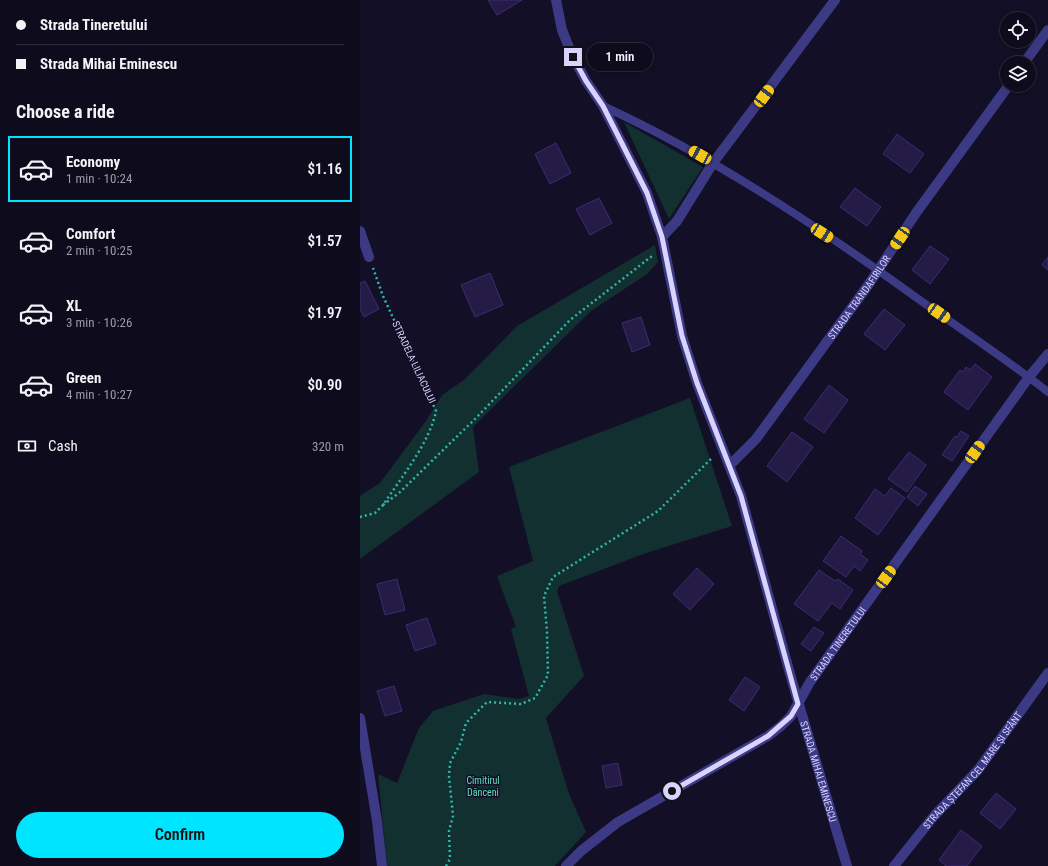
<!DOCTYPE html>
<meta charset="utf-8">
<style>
body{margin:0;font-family:"Roboto Condensed",sans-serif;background:#171425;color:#f1f3f6;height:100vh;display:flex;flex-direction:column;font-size:15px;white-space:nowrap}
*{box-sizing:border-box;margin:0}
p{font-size:13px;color:#9b9ba3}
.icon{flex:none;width:22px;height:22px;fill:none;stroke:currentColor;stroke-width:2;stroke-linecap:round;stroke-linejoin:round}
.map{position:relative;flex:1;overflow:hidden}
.drawer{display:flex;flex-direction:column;background:#0e0b1c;width:360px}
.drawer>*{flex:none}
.guide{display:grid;align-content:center;height:88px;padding:0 16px;background:#0e0b1c}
.tools{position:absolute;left:640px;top:12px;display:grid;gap:8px}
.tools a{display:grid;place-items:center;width:36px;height:36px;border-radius:50%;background:#0e0b1c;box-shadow:0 2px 10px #0003,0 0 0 1px #2e2b3b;font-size:20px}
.end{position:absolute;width:18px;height:18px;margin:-9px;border:5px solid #d9d4ff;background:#111;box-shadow:0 0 0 2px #111}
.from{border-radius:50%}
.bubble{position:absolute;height:28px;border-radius:14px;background:#0e0b1c;box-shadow:0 2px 10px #0003,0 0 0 1px #2e2b3b;font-size:13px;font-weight:600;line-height:28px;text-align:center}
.car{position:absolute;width:12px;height:24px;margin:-12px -6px;border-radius:5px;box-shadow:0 0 3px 1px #0007;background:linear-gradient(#f5c518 24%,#345 0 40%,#f5c518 0 76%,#345 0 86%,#f5c518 0)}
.guide b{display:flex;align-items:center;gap:14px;height:38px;font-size:15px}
.guide b+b{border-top:1px solid #2e2b3b}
.guide i{width:10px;height:10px;background:#f1f3f6}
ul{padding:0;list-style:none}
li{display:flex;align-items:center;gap:12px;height:66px;margin:0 8px 6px;padding:0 8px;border:2px solid transparent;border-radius:0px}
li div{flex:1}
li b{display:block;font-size:15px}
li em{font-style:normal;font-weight:600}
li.active{border-color:#00e5ff}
li>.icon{width:36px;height:36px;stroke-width:1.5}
h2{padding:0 16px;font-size:18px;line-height:48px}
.pay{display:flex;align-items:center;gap:10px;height:44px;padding:0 16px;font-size:15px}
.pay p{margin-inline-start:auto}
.button{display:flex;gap:8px;margin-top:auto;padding:8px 16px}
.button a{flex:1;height:46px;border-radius:24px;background:#00e5ff;color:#111;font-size:16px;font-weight:600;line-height:46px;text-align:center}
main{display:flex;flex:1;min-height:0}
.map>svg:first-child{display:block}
.green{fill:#12302f}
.building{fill:#241b47;stroke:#3b2d73}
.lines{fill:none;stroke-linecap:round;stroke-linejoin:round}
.path{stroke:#2fb8b0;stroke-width:2.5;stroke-dasharray:2 3;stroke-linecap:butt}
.lane{stroke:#3d3a85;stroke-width:8}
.street{stroke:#3d3a85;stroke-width:10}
.route{stroke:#d9d4ff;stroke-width:5}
.labels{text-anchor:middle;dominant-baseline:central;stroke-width:3;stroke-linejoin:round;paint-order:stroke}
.street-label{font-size:10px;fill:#d9d4ff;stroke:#130f26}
.park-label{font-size:10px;fill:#5fe0c0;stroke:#130f26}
</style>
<main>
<section class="drawer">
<div class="guide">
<b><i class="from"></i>Strada Tineretului</b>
<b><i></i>Strada Mihai Eminescu</b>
</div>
<h2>Choose a ride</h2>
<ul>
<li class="active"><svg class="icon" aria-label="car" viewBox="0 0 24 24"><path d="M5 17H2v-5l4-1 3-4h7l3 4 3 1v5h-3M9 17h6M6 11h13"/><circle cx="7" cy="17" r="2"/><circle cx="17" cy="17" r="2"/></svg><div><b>Economy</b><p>1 min · 10:24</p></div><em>$1.16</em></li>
<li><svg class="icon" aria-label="car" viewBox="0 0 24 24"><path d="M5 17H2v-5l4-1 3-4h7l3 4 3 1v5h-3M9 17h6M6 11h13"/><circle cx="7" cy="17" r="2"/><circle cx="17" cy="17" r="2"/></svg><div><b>Comfort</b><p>2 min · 10:25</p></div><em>$1.57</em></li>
<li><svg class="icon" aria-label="car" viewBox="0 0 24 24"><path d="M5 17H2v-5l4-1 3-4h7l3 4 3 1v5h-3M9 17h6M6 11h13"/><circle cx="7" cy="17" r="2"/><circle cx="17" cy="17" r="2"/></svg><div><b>XL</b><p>3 min · 10:26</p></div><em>$1.97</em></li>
<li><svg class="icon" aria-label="car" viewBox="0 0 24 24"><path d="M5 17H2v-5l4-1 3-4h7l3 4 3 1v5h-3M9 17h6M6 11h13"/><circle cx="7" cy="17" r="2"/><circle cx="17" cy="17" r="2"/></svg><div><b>Green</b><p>4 min · 10:27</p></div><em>$0.90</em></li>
</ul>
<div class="pay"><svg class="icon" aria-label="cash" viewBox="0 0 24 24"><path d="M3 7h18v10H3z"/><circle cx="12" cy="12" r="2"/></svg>Cash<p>320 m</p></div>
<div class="button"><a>Confirm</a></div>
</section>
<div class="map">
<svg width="688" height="866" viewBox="0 0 688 866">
<rect width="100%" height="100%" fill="#130f26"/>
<g class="green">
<polygon points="264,122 343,167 309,219"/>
<polygon points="295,245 298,262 287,274 231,311 113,427 119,472 0,559 0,496 20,483 66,421 82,395 104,380 157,326"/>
<polygon points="330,398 372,526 283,554 199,586 197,591 224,676 186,718 209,794 226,832 195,866 27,866 18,774 37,783 59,728 73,711 124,694 159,699 169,696 151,629 156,627 137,576 173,561 149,467"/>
</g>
<g class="building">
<polygon points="128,0 162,0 137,15"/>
<polygon points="537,134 564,154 550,173 523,154"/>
<polygon points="196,143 211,173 190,184 175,154"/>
<polygon points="495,188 521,207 507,226 480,207"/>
<polygon points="239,198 252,223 230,235 216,209"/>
<polygon points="570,246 589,259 570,284 552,270"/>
<polygon points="688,257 688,270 682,265"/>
<polygon points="130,273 143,305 115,317 101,285"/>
<polygon points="5,281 19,309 4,317 0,309 0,283"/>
<polygon points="524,309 545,325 525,350 504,334"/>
<polygon points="281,317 290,345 272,352 262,323"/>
<polygon points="615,364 632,377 608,410 584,392 600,370 603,372 606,367 610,370"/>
<polygon points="469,385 488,400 464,433 444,419"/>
<polygon points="601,431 609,436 592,461 582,455 595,436 597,437"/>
<polygon points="432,432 453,447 427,482 407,466"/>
<polygon points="549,452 566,465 547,492 528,479"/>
<polygon points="555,486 567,494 558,506 547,497"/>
<polygon points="531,488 545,498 518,535 495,518 515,489 525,496"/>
<polygon points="481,536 502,551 500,554 508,560 500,571 494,566 486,577 463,561"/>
<polygon points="337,568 354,584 330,610 313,594"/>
<polygon points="459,570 475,581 478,579 493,590 480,609 472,603 458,621 434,604"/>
<polygon points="37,579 45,610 25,615 17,584"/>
<polygon points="67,618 76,644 55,651 46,625"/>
<polygon points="454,627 464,633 451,651 441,644"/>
<polygon points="385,677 400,687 384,711 369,700"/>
<polygon points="34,686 42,711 25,716 17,691"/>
<polygon points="258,763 262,785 246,788 242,766"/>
<polygon points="636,793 656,809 640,829 620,813"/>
<polygon points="601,830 622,846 607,866 586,866 579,860"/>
</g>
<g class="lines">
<g class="path">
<polyline points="23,505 40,492 116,418 210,320 292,256"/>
<path d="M 0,517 L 15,513 L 23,505 C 41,478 70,442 76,411 L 23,296 L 13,268"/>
<polyline points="86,866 90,859 89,831 93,816 89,776 90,763 101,742 106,723 127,702 161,704 175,698 188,675 187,632 184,596 193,577 298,511 352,458"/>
</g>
<path class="lane" d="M 243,106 C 349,155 448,220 543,288 C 591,323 641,355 688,392"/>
<g class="street">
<path id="s1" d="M 196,0 L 202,30 L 213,57 L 226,81 L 243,106 L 287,193 L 302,237 L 322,336 L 337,383 L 381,496 L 432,681 L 487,866"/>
<polyline points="664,63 688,30"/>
<polyline points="0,231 9,257"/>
<polyline points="302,237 317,221 353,163 475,0"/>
<path id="s2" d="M 370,465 L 396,439 L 509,284 L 556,213 L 649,85"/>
<polyline points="0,718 17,821 22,866"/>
<path id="s3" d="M 206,866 L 221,851 L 258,822 L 408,736 L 421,726 L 431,716 L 450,682 L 669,377 L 688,354"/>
<path id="s4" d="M 534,866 L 574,816 L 618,770 L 688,673"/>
</g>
</g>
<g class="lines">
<polyline class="route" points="213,57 226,81 243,106 287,193 302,237 322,336 337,383 381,496 438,704 431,716 408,736 312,791"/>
</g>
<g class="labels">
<g class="street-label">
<text stroke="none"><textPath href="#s2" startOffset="212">STRADA TRANDAFIRILOR</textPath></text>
<text transform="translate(54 362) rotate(65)">STRADELA LILIACULUI</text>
<text stroke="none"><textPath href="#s3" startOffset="358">STRADA TINERETULUI</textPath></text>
<text stroke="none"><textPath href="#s4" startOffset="124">STRADA ȘTEFAN CEL MARE ȘI SFÂNT</textPath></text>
<text stroke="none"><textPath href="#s1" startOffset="819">STRADA MIHAI EMINESCU</textPath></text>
</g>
<g class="park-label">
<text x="123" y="780">Cimitirul<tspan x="123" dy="12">Dănceni</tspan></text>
</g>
</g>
</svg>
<div class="tools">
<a><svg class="icon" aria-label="locate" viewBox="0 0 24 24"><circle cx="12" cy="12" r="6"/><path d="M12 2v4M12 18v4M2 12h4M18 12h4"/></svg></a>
<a><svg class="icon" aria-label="layers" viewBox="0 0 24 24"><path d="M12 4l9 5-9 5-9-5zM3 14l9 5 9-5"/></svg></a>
</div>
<i class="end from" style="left:312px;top:791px"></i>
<i class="end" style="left:213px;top:57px"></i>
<div class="bubble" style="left:227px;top:43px;width:66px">1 min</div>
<i class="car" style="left:404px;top:96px;rotate:37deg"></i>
<i class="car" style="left:340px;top:155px;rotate:299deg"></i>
<i class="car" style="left:462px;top:233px;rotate:123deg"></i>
<i class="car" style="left:540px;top:238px;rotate:214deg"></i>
<i class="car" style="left:579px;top:313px;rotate:124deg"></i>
<i class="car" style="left:615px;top:452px;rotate:35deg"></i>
<i class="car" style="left:526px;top:577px;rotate:36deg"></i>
</div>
</main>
